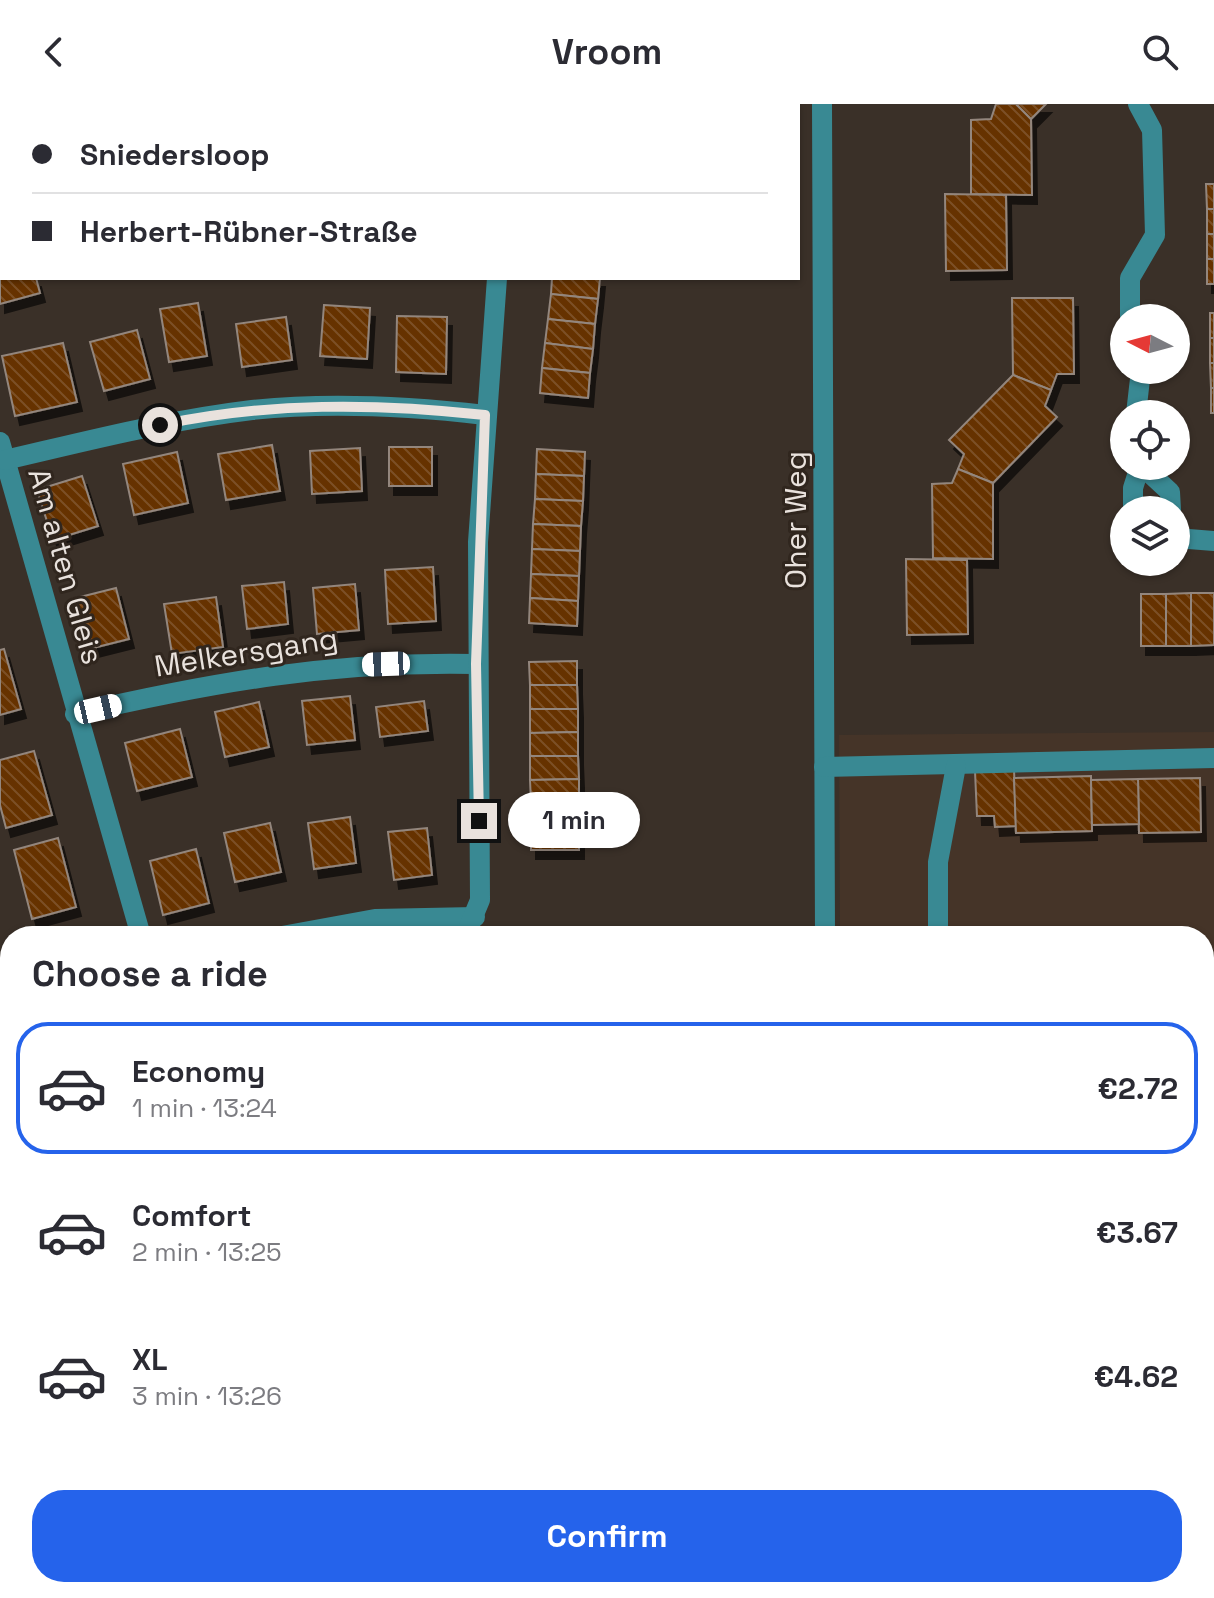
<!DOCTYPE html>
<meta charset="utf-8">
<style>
body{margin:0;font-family:"Space Grotesk",sans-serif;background:#f7f7f7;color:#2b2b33;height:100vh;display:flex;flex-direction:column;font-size:30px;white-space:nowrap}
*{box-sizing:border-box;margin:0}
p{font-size:26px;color:#7c7c81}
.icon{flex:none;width:44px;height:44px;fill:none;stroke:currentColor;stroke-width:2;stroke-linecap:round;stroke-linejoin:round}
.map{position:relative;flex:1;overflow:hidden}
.panel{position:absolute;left:0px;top:822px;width:1214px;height:672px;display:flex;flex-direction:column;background:#fff;border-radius:32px 32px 0 0;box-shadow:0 2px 6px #0004}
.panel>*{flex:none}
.guide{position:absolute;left:0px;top:0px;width:800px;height:176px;box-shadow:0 2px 6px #0004;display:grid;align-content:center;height:176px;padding:0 32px;background:#fff}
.needle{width:52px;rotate:276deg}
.tools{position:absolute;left:1110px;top:200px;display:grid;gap:16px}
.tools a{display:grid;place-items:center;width:80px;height:80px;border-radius:50%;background:#fff;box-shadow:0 2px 6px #0004;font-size:40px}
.end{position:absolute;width:36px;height:36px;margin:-18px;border:10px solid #e9e2dd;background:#111;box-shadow:0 0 0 4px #111}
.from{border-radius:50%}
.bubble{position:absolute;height:56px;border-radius:28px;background:#fff;box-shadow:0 2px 6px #0004;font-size:26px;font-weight:700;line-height:56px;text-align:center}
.car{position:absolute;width:24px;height:48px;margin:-24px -12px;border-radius:10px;box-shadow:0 0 6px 2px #0007;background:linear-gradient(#fff 24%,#345 0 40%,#fff 0 76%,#345 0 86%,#fff 0)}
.guide b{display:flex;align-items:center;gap:28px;height:76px;font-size:30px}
.guide b+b{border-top:2px solid #e1e1e2}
.guide i{width:20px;height:20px;background:#2b2b33}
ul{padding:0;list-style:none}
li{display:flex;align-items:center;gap:24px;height:132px;margin:0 16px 12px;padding:0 16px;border:4px solid transparent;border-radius:32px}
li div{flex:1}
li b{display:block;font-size:30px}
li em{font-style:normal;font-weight:700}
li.on{border-color:#2563eb}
li>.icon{width:72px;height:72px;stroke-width:1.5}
h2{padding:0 32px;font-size:36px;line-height:96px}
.button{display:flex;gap:16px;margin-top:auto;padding:16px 32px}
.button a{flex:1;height:92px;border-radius:32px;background:#2563eb;color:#fff;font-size:32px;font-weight:700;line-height:92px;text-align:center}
header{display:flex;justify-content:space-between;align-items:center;height:104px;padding:0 32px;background:#fff;font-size:36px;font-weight:700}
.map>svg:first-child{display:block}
.built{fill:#453428}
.green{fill:#754927}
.building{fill:url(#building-back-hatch);stroke:#93867d;stroke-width:2;filter:url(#shadow)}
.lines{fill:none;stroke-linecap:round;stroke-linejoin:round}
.minor{stroke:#398993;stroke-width:20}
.route{stroke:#e9e2dd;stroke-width:10}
.labels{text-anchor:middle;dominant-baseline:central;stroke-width:6;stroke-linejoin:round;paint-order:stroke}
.street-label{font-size:30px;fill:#e9e2dd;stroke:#30261e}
</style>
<header><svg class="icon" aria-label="back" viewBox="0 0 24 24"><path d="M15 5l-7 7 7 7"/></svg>Vroom<svg class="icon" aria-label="search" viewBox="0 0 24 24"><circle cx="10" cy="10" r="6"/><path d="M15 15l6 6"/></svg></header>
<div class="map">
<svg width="1214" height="1494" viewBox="0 0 1214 1494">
<defs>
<pattern id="building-back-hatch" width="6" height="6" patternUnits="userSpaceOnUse" patternTransform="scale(2)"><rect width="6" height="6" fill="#630"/><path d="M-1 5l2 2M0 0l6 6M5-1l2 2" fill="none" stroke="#7c5025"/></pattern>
<filter id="shadow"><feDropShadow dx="5" dy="9" stdDeviation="0" flood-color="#0009"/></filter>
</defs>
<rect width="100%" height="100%" fill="#3a3028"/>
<polygon class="built" points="1214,628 1214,1494 844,1494 844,1484 1204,1484 1204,832 840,832 839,631"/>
<polygon class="green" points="10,1013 10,1126 0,1129 0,1017"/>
<g class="building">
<polygon points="0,0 6,2 2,2 0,53"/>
<polygon points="67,0 117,0 118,2 68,2"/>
<rect x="145" y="0" width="44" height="2"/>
<rect x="226" y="0" width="45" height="2"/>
<polygon points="334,0 374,0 334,2"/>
<polygon points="575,0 624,0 575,2"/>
<polygon points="996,0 1016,0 1031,15 1032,91 971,90 971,16 991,15"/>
<polygon points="1016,0 1046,0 1031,15"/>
<polygon points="1206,80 1214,80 1214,105 1207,105"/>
<polygon points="945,90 1006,91 1007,166 946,167"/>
<rect x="1207" y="105" width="7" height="25"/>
<rect x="1207" y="130" width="7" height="25"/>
<polygon points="0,145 2,174 36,174 40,189 0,200"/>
<rect x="1207" y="155" width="7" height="25"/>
<polygon points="552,174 600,174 598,195 551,190"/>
<polygon points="551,190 598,195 595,220 548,215"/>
<polygon points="1012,194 1073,194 1074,270 1057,270 1051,286 1013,271"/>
<polygon points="198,199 207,252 169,258 160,205"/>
<polygon points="324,201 370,204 367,255 320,252"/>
<rect x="1210" y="209" width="4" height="25"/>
<polygon points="397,212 447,213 446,270 396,268"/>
<polygon points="286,213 292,256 242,263 236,220"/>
<polygon points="548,215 595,220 593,245 545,239"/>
<polygon points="137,226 150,275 104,287 90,238"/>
<rect x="1210" y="234" width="4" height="25"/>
<polygon points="63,239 77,298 15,312 2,252"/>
<polygon points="545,239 593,245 590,269 542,264"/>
<polygon points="1210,259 1214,259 1214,284 1211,284"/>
<polygon points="542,264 590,269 588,294 540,289"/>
<polygon points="1013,271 1051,286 1045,302 1057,313 993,379 958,365 964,350 949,336"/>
<rect x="1211" y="284" width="3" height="25"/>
<polygon points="272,341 280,387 226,396 218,350"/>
<rect x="389" y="343" width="43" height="39"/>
<polygon points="360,344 362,387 312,390 310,347"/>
<polygon points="537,345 585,348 584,372 536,370"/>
<polygon points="177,348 188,399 134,411 123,360"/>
<polygon points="958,365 993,379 993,455 933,454 932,380 952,379"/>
<polygon points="536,370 584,372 583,397 535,395"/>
<polygon points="82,372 98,422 53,436 37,386"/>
<polygon points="535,395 583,397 581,422 533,420"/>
<polygon points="533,420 581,422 580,447 532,445"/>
<polygon points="532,445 580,447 579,472 531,470"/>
<polygon points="906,455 967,456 968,530 907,531"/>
<polygon points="433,463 436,517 388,520 385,466"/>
<polygon points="531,470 579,472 578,497 530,494"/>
<polygon points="284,478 288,520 247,525 242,482"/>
<polygon points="355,480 359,526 317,530 313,484"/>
<polygon points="116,484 129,535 85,546 72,495"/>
<polygon points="1191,489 1191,542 1166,542 1166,490"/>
<polygon points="1191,489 1214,489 1214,541 1191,542"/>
<rect x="1141" y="490" width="25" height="52"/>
<polygon points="216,493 223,543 172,550 164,500"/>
<polygon points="530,494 578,497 577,522 529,519"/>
<polygon points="4,545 21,605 0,611 0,546"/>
<polygon points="577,557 577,581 530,581 529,558"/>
<polygon points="530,581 577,581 578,605 530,605"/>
<polygon points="350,592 355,636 307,641 302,597"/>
<polygon points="424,597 428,627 380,633 376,603"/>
<polygon points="259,598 269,643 225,653 215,608"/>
<polygon points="530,605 578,605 578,628 530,629"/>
<polygon points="180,625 192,673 137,687 125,639"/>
<polygon points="578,628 578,652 530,652 530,629"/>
<polygon points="34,647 52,711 6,724 0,701 0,656"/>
<polygon points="530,652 578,652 579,675 530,676"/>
<polygon points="1014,665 1016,722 995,723 994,712 977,712 975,667"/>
<polygon points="1091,672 1092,727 1016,729 1014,674"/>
<polygon points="1200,674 1201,728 1139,729 1138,675"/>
<polygon points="579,675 579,699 531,699 530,676"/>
<polygon points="1138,675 1139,720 1092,721 1091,676"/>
<polygon points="531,699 579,699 579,722 531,723"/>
<polygon points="350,713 356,759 314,765 308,719"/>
<polygon points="270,719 281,768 235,778 224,729"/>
<polygon points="579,722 579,746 531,746 531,723"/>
<polygon points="427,724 432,771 394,776 388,728"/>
<polygon points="58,734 76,803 32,815 14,746"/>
<polygon points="196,745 209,799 163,811 150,757"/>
<polygon points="1204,1213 1214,1213 1214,1494 1101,1494 1101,1484 1204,1484"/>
<polygon points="10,1368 10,1428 0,1431 0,1371"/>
<polygon points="231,1484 274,1484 276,1494 233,1494"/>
<polygon points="370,1484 408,1484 372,1493"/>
<polygon points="633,1484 684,1484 685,1488 635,1494"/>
<polygon points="685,1488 686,1494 659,1494"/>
</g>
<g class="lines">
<g class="minor">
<polyline points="822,0 825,832"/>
<polyline points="520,2 520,0"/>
<polyline points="0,89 2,88"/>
<polyline points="1130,214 1130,174 1155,131 1152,26 1138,0"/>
<polyline points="1136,310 1141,266"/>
<polyline points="0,338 141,832"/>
<path d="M 5,356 C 87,337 168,316 252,306 C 330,298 407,302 485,311"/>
<polyline points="1142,362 1170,388 1171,406"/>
<polyline points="1133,406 1133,384 1140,362"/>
<polyline points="1176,434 1214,437"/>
<path d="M 75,610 C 214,578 333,557 476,560"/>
<polyline points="824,663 1214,654"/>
<polyline points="282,832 375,815 475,813"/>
<polyline points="465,832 480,796 478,438 497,174"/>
<polyline points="938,832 938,758 956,662"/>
<polyline points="335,1484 337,1494"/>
<polyline points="586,1484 588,1494"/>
<polyline points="829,1484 830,1494"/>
</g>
</g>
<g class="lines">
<path class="route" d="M 160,321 C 268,298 376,299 485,311 L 476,560 L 479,717"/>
</g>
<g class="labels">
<g class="street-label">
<text transform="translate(795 416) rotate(-90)">Oher Weg</text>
<text transform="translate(66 462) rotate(74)">Am alten Gleis</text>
<text transform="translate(246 548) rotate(-9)">Melkersgang</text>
</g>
</g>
</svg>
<div class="tools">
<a><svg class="needle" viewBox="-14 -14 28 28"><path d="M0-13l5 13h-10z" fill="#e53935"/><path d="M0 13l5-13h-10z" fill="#7c7c81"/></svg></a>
<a><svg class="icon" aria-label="locate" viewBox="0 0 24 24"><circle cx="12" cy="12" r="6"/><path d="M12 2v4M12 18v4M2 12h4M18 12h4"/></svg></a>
<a><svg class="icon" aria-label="layers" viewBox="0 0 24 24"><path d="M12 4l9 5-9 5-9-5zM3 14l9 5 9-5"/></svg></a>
</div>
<i class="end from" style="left:160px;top:321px"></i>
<i class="end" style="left:479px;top:717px"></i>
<div class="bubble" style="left:508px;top:688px;width:132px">1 min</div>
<i class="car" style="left:386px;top:560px;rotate:268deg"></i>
<i class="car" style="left:98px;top:605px;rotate:77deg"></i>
<div class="guide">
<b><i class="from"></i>Sniedersloop</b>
<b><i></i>Herbert-Rübner-Straße</b>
</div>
<section class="panel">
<h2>Choose a ride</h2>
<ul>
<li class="on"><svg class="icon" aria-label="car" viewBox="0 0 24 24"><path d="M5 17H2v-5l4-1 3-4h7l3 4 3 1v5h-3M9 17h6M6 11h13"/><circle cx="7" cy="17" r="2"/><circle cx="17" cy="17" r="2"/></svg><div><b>Economy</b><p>1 min · 13:24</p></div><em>€2.72</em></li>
<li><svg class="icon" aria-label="car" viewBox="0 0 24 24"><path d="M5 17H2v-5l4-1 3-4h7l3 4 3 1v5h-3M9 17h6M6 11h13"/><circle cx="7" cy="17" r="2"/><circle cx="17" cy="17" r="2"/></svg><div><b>Comfort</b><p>2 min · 13:25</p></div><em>€3.67</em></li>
<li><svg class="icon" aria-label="car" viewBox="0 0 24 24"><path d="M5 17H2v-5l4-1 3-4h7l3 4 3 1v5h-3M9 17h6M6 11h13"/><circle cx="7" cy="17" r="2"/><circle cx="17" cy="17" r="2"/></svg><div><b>XL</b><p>3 min · 13:26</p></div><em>€4.62</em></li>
</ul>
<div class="button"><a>Confirm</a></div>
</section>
</div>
